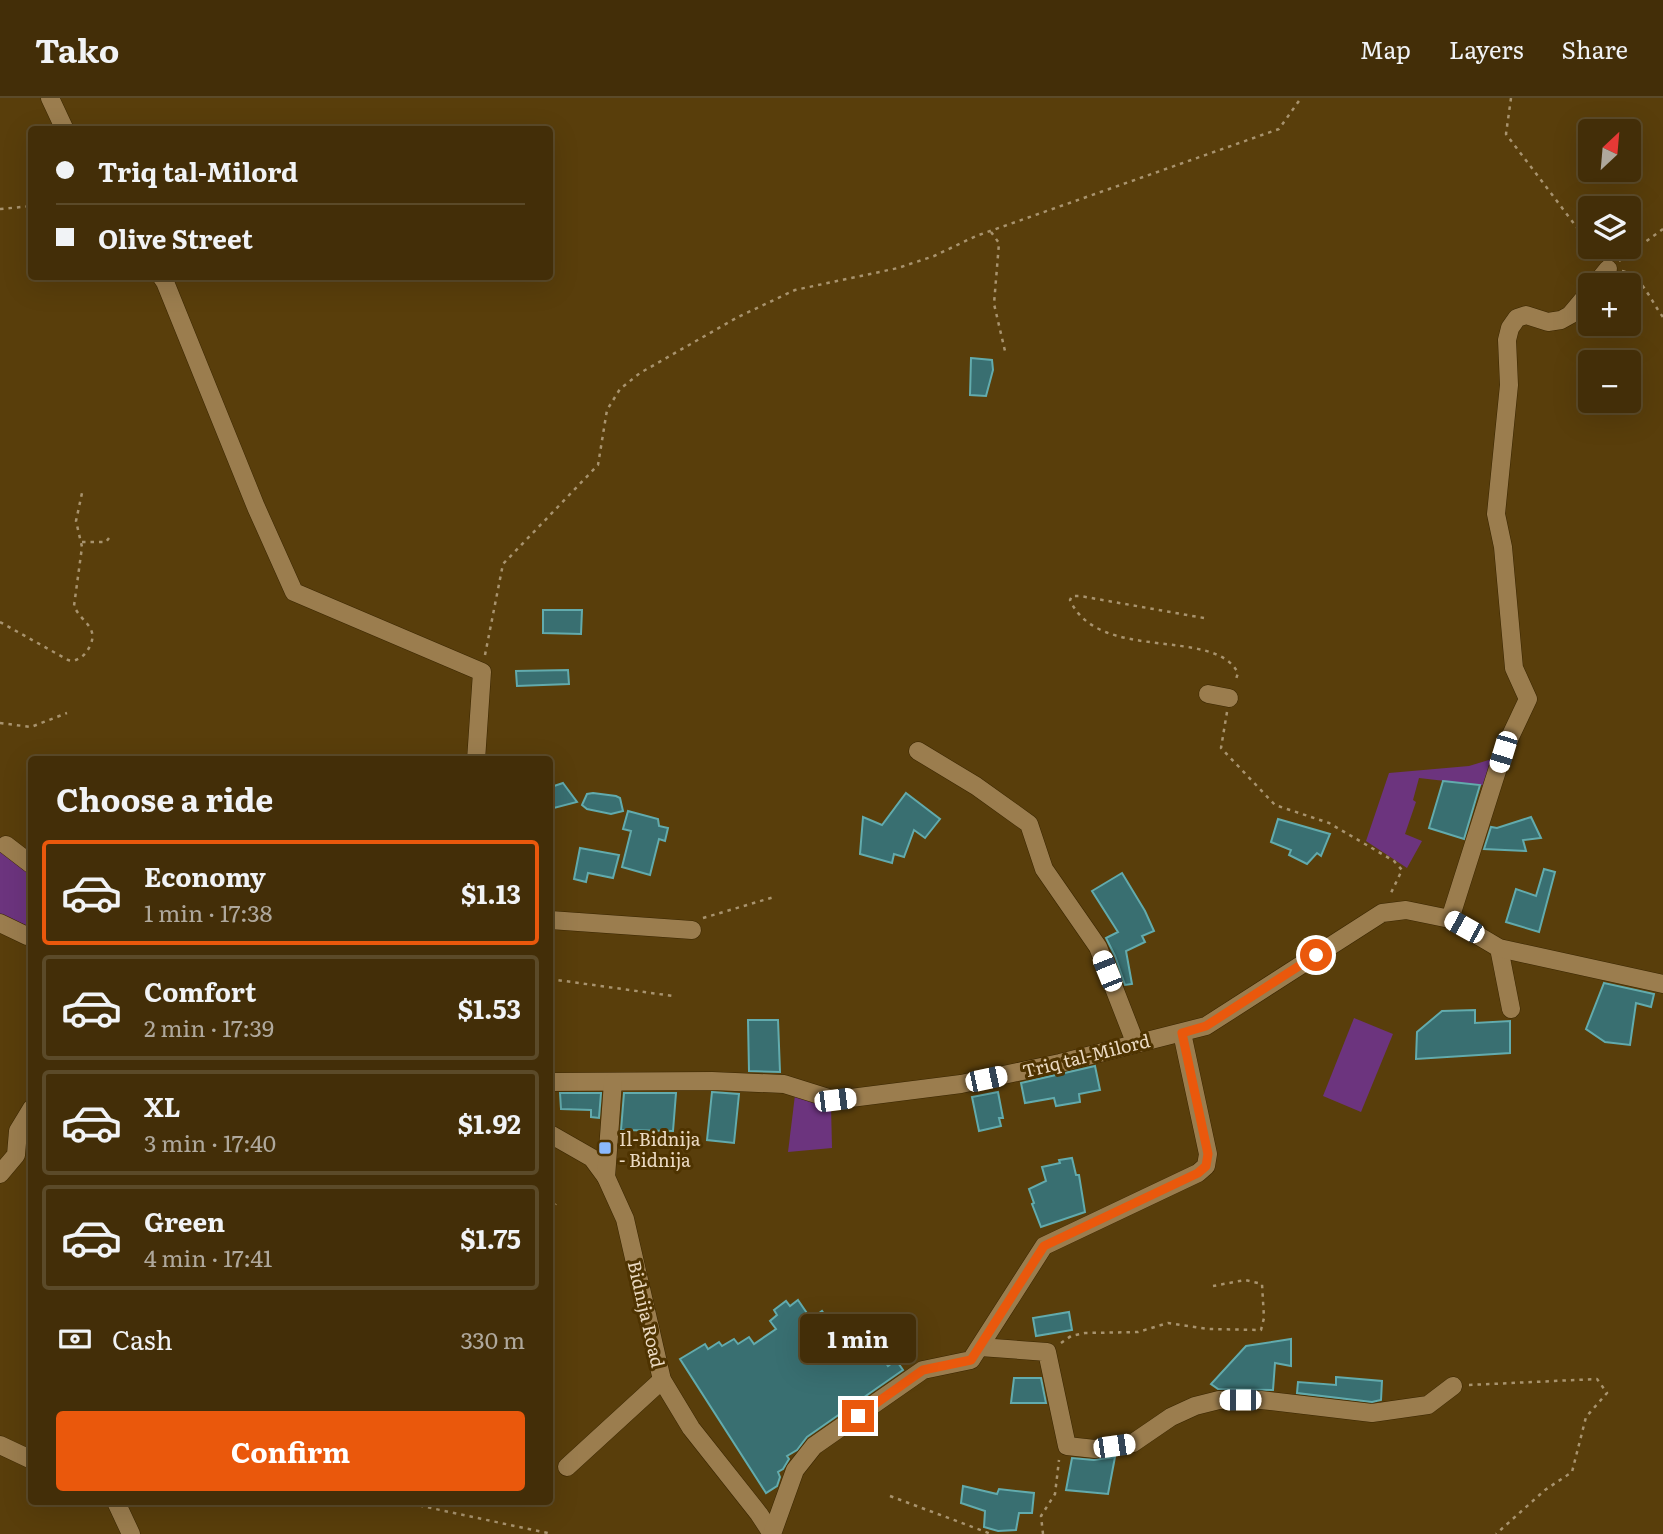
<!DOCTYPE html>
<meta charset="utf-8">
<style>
body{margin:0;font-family:Literata,serif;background:#4a3612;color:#f1f3f6;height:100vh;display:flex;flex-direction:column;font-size:26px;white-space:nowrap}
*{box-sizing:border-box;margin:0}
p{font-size:23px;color:#afa89c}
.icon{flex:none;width:38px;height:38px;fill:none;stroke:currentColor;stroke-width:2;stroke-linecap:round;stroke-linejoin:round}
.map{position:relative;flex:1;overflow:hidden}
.side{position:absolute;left:28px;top:658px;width:525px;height:749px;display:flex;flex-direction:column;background:#432e08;border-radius:7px;box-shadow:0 7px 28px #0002,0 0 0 2px #5b4a29}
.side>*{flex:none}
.top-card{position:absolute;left:28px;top:28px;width:525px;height:154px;border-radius:7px;box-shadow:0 7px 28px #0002,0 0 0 2px #5b4a29;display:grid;align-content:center;height:154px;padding:0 28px;background:#432e08}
.needle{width:46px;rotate:26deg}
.tools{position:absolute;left:1578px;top:21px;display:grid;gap:14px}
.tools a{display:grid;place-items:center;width:63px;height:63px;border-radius:7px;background:#432e08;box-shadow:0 7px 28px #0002,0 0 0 2px #5b4a29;font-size:35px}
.end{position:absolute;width:32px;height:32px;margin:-16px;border:9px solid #ea580c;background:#fff;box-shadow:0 0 0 4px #fff}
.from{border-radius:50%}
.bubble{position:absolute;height:49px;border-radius:7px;background:#432e08;box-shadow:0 7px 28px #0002,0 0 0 2px #5b4a29;font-size:23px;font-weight:700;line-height:49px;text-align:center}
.car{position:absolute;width:21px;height:42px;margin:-21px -10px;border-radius:9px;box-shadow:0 0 5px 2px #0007;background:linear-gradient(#fff 24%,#345 0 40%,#fff 0 76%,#345 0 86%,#fff 0)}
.top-card b{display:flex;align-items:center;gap:24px;height:66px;font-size:26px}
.top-card b+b{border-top:2px solid #5b4a29}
.top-card i{width:18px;height:18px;background:#f1f3f6}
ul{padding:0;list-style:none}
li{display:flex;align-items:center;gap:21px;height:105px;margin:0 14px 10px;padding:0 14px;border:4px solid #5b4a29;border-radius:7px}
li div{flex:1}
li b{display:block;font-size:26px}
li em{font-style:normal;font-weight:700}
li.on{border-color:#ea580c}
li>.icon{width:63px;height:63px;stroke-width:1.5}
h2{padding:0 28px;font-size:32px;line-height:84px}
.pay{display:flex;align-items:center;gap:18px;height:77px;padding:0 28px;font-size:26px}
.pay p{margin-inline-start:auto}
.primary-button{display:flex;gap:14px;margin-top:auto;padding:14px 28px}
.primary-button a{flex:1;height:80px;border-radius:7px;background:#ea580c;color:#fff;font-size:28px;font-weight:700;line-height:80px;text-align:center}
header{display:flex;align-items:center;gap:42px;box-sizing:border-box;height:98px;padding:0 35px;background:#432e08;border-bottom:2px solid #5b4a29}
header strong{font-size:33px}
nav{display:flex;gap:38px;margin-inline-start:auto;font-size:24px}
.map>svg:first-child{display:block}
.green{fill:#6c347e}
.building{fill:#396f71;stroke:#62abad;stroke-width:2}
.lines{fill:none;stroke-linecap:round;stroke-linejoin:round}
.minor-casing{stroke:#3a2600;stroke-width:19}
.path{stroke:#a8936e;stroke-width:2.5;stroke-dasharray:3.5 5;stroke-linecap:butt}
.minor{stroke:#9b7d4e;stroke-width:18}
.route{stroke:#ea580c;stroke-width:9}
.poi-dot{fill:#8bb9fc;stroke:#4e3300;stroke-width:2.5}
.labels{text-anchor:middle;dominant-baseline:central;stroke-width:6;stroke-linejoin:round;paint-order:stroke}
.street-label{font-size:18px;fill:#ebdac2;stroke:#4e3300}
.poi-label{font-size:18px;fill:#ebdac2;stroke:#4e3300;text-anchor:start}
</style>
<header>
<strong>Tako</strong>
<nav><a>Map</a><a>Layers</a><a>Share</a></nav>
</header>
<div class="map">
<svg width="1663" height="1436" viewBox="0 0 1663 1436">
<rect width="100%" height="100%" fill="#593e0b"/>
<g class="green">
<polygon points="1492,661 1488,688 1419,680 1413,702 1416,704 1405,736 1422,743 1407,770 1366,743 1389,675 1469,668"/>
<polygon points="0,739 31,766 31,829 0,817"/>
<polygon points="1354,920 1393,936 1361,1014 1323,998"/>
<polygon points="795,997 831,1007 832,1050 788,1054"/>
</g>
<g class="building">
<polygon points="971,260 992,262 993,272 986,298 970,297"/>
<polygon points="543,512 582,512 581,536 543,535"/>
<polygon points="568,572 569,586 517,588 516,573"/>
<polygon points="1443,683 1480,687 1464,741 1429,730"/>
<polygon points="563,685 577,704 550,711 551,689"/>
<polygon points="593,695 616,698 620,700 623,713 611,716 587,711 582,707 587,696"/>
<polygon points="906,695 940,721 925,740 914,732 904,759 894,756 892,765 860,756 863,719 882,727"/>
<polygon points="628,713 658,721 659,728 668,730 665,743 659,741 650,777 622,769 631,733 623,731"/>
<polygon points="1531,719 1541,740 1523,742 1526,753 1484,751 1491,729 1497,730"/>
<polygon points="1278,721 1330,736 1321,758 1317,755 1307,766 1289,757 1291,752 1271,744"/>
<polygon points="580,750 619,757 613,780 588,775 586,784 574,781"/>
<polygon points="1544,771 1555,774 1539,834 1506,824 1516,791 1536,798"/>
<polygon points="1122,775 1145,813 1154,833 1142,838 1145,844 1126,853 1132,886 1125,887 1115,858 1106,840 1118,834 1092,793"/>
<polygon points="1604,885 1654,896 1651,909 1636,905 1630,947 1605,944 1586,931"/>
<polygon points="1475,912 1475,925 1510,923 1510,955 1416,961 1417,934 1442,913"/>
<polygon points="748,922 778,922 780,974 749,973"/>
<polygon points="1095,968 1100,992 1079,996 1080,1004 1056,1008 1054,1000 1025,1005 1021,985"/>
<polygon points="712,994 739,996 734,1045 707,1042"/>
<polygon points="998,994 1003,1020 999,1020 1001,1028 979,1033 972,999"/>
<polygon points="560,995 601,995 599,1020 591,1019 591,1012 561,1011"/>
<polygon points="624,995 676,995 673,1033 621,1032"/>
<polygon points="1072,1060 1076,1077 1079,1077 1085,1114 1041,1129 1032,1106 1034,1105 1029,1091 1046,1083 1042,1069 1060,1065 1059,1062"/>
<polygon points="798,1202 811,1221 822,1213 837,1235 844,1230 864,1257 875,1249 888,1268 896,1262 903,1272 807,1339 797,1352 787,1358 789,1361 783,1371 778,1374 780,1379 777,1388 766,1395 680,1261 705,1246 708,1251 719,1244 722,1248 734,1241 738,1246 749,1239 754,1246 776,1231 770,1223 777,1217 774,1212 786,1203 790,1208"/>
<polygon points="1069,1214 1072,1232 1036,1238 1033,1220"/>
<polygon points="1291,1241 1291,1268 1275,1265 1273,1292 1218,1291 1211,1286 1246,1248"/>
<polygon points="1336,1279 1382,1283 1381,1302 1372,1304 1297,1295 1298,1284 1336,1287"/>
<polygon points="1014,1280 1041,1280 1046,1305 1011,1305"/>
<polygon points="1115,1359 1108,1396 1066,1392 1072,1360 1094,1362"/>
<polygon points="963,1388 997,1396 999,1391 1034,1395 1032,1415 1019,1415 1016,1432 998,1433 984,1429 985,1413 961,1405"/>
</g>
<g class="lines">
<g class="minor-casing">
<g id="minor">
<polyline points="50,0 65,32"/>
<polyline points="161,178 165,184 256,409 294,494 482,574 476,662"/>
<polyline points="1595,187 1608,171"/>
<polyline points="1208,596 1229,600"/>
<polyline points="918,653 976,688 1029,726 1044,771 1098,849 1135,944"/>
<polyline points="6,747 32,767"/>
<polyline points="1450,821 1503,654 1528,601 1514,570 1503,449 1496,416 1509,287 1507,242 1510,230 1517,220 1526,217 1548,224 1561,222 1570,217 1591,192"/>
<polyline points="550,822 692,832"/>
<polyline points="0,825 27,838 32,838"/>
<polyline points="1499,850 1511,911"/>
<polyline points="550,984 712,983 784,986 835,1002 961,986 1060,965 1206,928 1382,815 1406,812 1450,821 1499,850 1663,886"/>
<polyline points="550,1036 592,1060 606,1079 625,1121 662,1282 691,1330 759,1416 772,1436"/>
<polyline points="0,1076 16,1057 18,1033 32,1010"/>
<polyline points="606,1079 613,984"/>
<polyline points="980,1249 1047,1254 1067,1348 1095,1351 1133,1345 1171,1319 1195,1308 1219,1302 1261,1302 1372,1315 1428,1307 1453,1288"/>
<polyline points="0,1347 32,1362"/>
<polyline points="567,1369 662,1282"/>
<polyline points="116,1404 131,1436"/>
<polyline points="772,1436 795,1372 814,1348 923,1272 971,1262 1044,1148 1198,1075 1206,1068 1208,1056 1182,935"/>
</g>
</g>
<g class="path">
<polyline points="1511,0 1506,36 1591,148"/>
<polyline points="0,111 32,108"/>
<polyline points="991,134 999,145 994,206 1005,253"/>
<polyline points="1619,163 1663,131"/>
<path d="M 1622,173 C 1642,177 1651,204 1663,219"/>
<polyline points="82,444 106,444 112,436"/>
<path d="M 1204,520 L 1080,498 L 1072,498 L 1070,502 C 1099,566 1214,528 1238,575 L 1235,584"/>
<path d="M 0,524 L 68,562 L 73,563 C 82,560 86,556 90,548 C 99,529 81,524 74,508 L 82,449 L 76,423 L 82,395"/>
<polyline points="485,557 503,466 598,367 607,312 620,291 640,275 738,219 795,192 898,170 934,158 976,138 1279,31 1301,0"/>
<polyline points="1227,614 1221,650 1275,707 1329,725 1394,763 1402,772 1390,797"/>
<polyline points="0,625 31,629 67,615"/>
<polyline points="703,820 774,799"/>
<polyline points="550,881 673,898"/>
<polyline points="550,1113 556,1106"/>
<polyline points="1061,1245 1071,1238 1085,1235 1138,1234 1168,1225 1208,1231 1261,1232 1264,1220 1262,1186 1245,1182 1213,1188"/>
<polyline points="1469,1287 1597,1281 1607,1295 1586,1319 1572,1374 1545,1392 1496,1436"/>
<polyline points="890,1398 991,1436"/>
<polyline points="403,1404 552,1436"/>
<polyline points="1043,1436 1041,1418 1055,1396 1059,1362"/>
</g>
<use href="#minor" class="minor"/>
</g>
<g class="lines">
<polyline class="route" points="858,1318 923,1272 971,1262 1044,1148 1198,1075 1206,1068 1208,1056 1182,935 1206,928 1316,857"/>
</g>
<rect class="poi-dot" x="598" y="1043" width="14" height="14" rx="3.5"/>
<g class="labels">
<g class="street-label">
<text transform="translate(1086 957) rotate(-14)">Triq tal-Milord</text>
<text transform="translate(647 1216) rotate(77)">Bidnija Road</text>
</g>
<g class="poi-label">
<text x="619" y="1040">Il-Bidnija<tspan x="619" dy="21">- Bidnija</tspan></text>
</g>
</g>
</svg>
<div class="tools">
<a><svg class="needle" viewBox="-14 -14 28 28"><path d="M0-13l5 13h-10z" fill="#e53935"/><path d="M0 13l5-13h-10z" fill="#afa89c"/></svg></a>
<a><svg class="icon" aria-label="layers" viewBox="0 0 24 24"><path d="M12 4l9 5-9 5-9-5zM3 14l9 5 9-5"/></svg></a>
<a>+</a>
<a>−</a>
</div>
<i class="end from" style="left:1316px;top:857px"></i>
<i class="end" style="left:858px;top:1318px"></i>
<div class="bubble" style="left:800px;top:1216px;width:116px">1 min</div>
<i class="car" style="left:1503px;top:654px;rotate:197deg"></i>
<i class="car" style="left:1464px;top:829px;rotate:299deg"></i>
<i class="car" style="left:1107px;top:873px;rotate:338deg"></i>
<i class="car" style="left:986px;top:981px;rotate:78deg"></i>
<i class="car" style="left:835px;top:1002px;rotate:83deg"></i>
<i class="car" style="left:1240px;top:1302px;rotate:270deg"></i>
<i class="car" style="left:1114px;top:1348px;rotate:82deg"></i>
<div class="top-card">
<b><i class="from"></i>Triq tal-Milord</b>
<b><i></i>Olive Street</b>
</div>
<section class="side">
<h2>Choose a ride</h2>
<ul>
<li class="on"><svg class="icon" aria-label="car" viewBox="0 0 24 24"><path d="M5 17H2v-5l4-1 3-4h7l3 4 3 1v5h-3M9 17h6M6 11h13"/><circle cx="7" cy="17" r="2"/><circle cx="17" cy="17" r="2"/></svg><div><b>Economy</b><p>1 min · 17:38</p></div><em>$1.13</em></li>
<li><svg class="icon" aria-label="car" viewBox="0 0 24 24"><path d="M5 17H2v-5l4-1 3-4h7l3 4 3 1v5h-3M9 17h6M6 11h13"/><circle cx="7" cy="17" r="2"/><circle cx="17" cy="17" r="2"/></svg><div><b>Comfort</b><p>2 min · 17:39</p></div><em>$1.53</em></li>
<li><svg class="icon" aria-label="car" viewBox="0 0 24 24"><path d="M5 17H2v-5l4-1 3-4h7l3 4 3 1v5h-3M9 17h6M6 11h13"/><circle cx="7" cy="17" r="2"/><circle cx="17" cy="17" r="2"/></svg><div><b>XL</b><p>3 min · 17:40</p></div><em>$1.92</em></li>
<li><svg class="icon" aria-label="car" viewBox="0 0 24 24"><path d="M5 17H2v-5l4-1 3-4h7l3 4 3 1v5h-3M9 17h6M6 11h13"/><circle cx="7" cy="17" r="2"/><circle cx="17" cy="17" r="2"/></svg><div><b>Green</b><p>4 min · 17:41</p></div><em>$1.75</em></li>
</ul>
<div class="pay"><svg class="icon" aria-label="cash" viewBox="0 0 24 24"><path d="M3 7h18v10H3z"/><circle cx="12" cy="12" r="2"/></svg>Cash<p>330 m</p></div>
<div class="primary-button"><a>Confirm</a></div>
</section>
</div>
